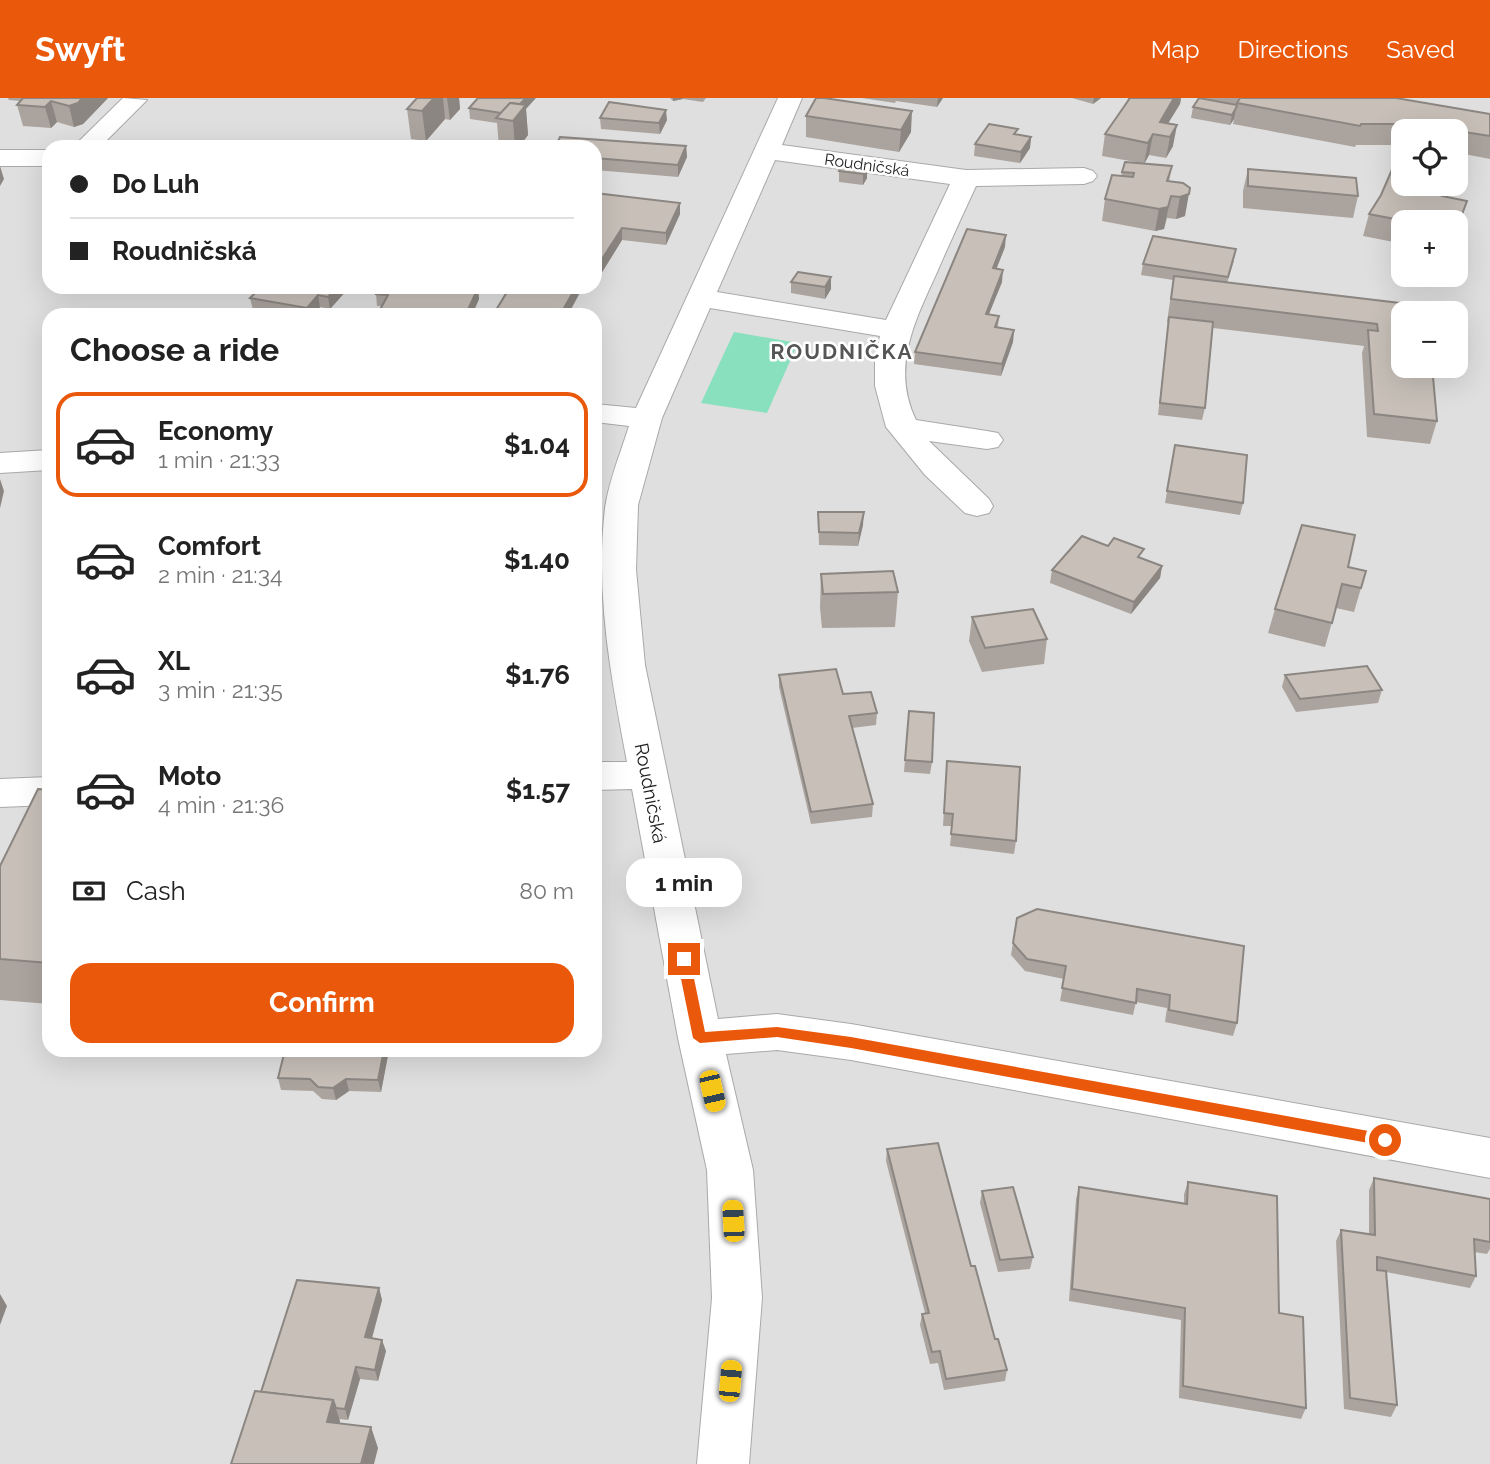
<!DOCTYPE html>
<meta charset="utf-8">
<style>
body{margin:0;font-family:Raleway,sans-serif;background:#f6f6f6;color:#222;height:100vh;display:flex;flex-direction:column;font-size:26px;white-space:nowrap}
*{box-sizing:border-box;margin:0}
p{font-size:23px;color:#767676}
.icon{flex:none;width:38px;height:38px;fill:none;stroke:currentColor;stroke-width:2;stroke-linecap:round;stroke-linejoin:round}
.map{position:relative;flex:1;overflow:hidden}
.drawer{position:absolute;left:42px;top:210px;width:560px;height:749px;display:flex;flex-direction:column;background:#fff;border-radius:21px;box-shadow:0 7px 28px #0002}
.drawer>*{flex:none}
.hud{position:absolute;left:42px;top:42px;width:560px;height:154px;border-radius:21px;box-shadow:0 7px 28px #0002;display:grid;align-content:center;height:154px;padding:0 28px;background:#fff}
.buttons{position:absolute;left:1391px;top:21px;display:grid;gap:14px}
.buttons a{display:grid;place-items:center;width:77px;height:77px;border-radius:14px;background:#fff;box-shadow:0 7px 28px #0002;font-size:35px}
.end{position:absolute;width:32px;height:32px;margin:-16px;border:9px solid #ea580c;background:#fff;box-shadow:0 0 0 4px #fff}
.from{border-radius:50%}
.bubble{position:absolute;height:49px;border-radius:21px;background:#fff;box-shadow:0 7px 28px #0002;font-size:23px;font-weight:700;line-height:49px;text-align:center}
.car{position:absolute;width:21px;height:42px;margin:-21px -10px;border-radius:9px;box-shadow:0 0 5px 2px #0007;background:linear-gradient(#f5c518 24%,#345 0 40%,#f5c518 0 76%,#345 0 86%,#f5c518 0)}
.hud b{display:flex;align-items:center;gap:24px;height:66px;font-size:26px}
.hud b+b{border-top:2px solid #e0e0e0}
.hud i{width:18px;height:18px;background:#222}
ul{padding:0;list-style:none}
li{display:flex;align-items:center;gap:21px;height:105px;margin:0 14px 10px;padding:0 14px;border:4px solid transparent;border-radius:21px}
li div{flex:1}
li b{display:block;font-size:26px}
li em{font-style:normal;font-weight:700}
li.current{border-color:#ea580c}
li>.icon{width:63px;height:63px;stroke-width:1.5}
h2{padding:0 28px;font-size:32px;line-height:84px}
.pay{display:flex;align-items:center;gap:18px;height:77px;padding:0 28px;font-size:26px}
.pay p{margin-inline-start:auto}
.primary-button{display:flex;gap:14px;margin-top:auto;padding:14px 28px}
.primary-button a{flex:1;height:80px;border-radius:21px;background:#ea580c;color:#fff;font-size:28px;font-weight:700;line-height:80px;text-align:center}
header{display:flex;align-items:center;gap:42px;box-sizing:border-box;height:98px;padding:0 35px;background:#ea580c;color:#fff}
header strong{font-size:33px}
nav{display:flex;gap:38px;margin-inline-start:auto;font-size:24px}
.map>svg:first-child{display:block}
.residential{fill:#e0dfdf;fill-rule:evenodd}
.pitch{fill:#88e0be}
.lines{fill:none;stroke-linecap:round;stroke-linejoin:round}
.street-casing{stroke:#a9a9a9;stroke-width:2}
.street{fill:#fff;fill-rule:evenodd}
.wall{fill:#aba49e}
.shaded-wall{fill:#8b8681}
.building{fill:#c7bfb8;stroke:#8b8681;stroke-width:2}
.route{fill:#ea580c}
.labels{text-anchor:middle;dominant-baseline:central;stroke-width:5;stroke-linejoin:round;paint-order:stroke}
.far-street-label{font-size:16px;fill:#222;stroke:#fff}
.street-label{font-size:19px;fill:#222;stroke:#fff}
.far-district-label{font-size:21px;font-weight:bold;letter-spacing:2px;fill:#555;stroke:#fff}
</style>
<header>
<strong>Swyft</strong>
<nav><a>Map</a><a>Directions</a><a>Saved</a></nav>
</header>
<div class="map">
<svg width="1490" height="1366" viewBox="0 0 1490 1366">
<rect width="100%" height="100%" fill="#f2efe9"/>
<path class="residential" d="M 0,0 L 1490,0 L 1490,1366 L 0,1366 ZM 1404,33 L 1456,33 L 1456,86 L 1404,86 ZM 49,49 L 595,49 L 595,189 L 49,189 ZM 1404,124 L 1456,124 L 1456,177 L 1404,177 ZM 1404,215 L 1456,215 L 1456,268 L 1404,268 ZM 49,217 L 595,217 L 595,952 L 49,952 Z"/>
<polygon class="pitch" points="734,234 798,245 767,315 701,305"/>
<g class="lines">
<g class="street-casing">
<g id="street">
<polygon points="123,0 147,2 100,49 73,49"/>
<path d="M 778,0 L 802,0 L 782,47 L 966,72 L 1084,70 L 1093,73 L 1097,78 L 1093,83 L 1084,86 L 976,88 C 963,116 950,144 938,172 C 916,221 890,269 916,322 L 987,333 L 998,335 L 1003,342 L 998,349 L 987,351 L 929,343 L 989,401 L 993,408 L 989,415 L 977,418 L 965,415 L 925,377 L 886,329 L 875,288 L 875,262 L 880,238 L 710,210 L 662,320 L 638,407 L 636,472 L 645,567 L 718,921 L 777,916 L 851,926 L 1490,1040 L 1490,1080 L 851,962 L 777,952 L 726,956 L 753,1072 L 762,1200 L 749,1366 L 697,1366 L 712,1200 L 707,1072 L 678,940 L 632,691 L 595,692 L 595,664 L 627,664 C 611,580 595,495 605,410 C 609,382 621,354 629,328 L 595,324 L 595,306 L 636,310 ZM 775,62 L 950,86 L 886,222 L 717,194 Z"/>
<rect x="0" y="52" width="49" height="16"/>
<polygon points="49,352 49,372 0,375 0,355"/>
<polygon points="49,679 49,707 0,709 0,681"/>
</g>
</g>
<use href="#street" class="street"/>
</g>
<g class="wall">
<polygon points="8,0 108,0 83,26 74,29 57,24 51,30 23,28 17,7 20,3 9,2"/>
<polygon points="417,0 459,0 460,11 450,22 445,21 426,43 411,41 407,11"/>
<polygon points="670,0 706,0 703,4 683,1 673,3"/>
<polygon points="862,0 943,0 937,9 896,3 895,5"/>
<polygon points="1072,0 1101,0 1093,6"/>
<polygon points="1128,0 1181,0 1180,6 1168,25 1173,48 1166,60 1149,57 1144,66 1172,68 1169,84 1183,85 1185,118 1176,121 1167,120 1164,131 1155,133 1102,123 1105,101 1121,78 1125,64 1141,65 1102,58 1105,36 1127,4"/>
<polygon points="1199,0 1396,0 1490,16 1490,61 1459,55 1456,65 1456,33 1404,33 1404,86 1449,86 1444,99 1460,125 1456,124 1404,124 1404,146 1363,138 1369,116 1381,97 1402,47 1356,47 1355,49 1233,26 1234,21 1230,27 1191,20 1193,9"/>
<polygon points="469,10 526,11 528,37 519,49 499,49 497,25 470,21"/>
<polygon points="806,18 911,34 899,54 806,39"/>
<polygon points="600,20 667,22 660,36 601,31"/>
<polygon points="1017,37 1031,39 1030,50 1020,65 974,58 975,46"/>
<polygon points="686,48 687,59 678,79 595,72 595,49"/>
<polygon points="867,69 867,80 863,87 839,84 839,73"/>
<polygon points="1248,71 1358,98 1353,120 1243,110 1243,93"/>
<polygon points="595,95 680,105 680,116 666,147 622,142 596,184"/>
<polygon points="1005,149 996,171 1002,184 989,216 999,218 998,229 1014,232 1013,244 1001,278 914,266 915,254"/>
<polygon points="1234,163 1227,185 1425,208 1437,323 1430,346 1367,339 1362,255 1364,248 1213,230 1205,310 1202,322 1158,317 1168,224 1167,224 1173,182 1141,177 1143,166"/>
<polygon points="798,174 831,191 825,201 791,195 791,184"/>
<polygon points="478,190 479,201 472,217 377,217 382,208 377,208 376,196"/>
<polygon points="347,192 330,211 320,209 313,217 283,217 253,212 250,200"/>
<polygon points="1175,347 1243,405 1240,417 1165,405"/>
<polygon points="818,414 863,427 858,448 819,447"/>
<polygon points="1142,461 1162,468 1160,480 1131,516 1050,485 1052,472"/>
<polygon points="1348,469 1366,473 1354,514 1336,510 1325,549 1268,535 1275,511"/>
<polygon points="821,476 898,494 895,529 822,530 820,510"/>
<polygon points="972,519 1047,541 1044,566 982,574 969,543"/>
<polygon points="779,577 843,596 877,615 876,627 852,630 873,706 872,719 811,726 779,589"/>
<polygon points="1285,577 1382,592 1378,605 1296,614 1282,589"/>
<polygon points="909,613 932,664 930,676 904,674"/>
<polygon points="947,663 1016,743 1014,756 950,748 952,728 943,728"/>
<polygon points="49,692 49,906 0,902 0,768"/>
<polygon points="1017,820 1237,925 1233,938 1165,924 1167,910 1136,904 1133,917 1060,903 1064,881 1025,873 1011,857"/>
<polygon points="285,952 389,952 381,994 349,993 336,1002 322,1001 313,993 281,992 278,980"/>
<polygon points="887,1051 971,1168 995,1241 1007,1272 1005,1283 944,1292 938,1265 930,1266 920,1227 922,1216 925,1215 886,1063"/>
<polygon points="1374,1080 1490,1101 1490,1151 1487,1156 1474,1154 1476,1178 1470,1190 1386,1174 1397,1307 1391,1319 1344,1311 1336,1143 1341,1132 1369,1136 1369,1092"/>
<polygon points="1188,1084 1279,1215 1306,1310 1301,1321 1179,1300 1181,1222 1069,1203 1076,1101 1079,1089 1184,1105 1184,1096"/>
<polygon points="982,1093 1033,1159 1030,1171 998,1174 980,1105"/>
<polygon points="379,1190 382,1202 372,1240 386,1253 378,1283 360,1281 348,1322 339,1321 340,1325 378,1350 261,1294"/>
</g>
<g class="shaded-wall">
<polygon points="82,0 108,0 83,26 74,29 69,8"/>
<polygon points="434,0 443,0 445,21 426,43 422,13"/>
<polygon points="447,0 459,0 460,11 450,22"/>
<polygon points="526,0 536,0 526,11 528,37 519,49 515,49 513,23 511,17"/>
<polygon points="673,0 682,0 683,1 673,3"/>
<polygon points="938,0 943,0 937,9"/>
<polygon points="1094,0 1101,0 1093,6"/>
<polygon points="1174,0 1181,0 1180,6 1161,37 1160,24"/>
<polygon points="51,3 57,24 51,30 45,9"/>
<polygon points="1236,10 1234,21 1230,27 1232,17"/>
<polygon points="666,12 667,22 660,36 659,25"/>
<polygon points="912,13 911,34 899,54 901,32"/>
<polygon points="1177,27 1173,48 1166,60 1170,39"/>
<polygon points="1153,36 1149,57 1144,66 1148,45"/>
<polygon points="1031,39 1030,50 1020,65 1021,54"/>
<polygon points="686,48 687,59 678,79 678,67"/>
<polygon points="0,68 4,81 0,88"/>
<polygon points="867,69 867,80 863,87 863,76"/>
<polygon points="1447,86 1449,86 1436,120 1442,98"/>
<polygon points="1190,90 1185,118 1176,121 1180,99"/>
<polygon points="1171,98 1164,131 1155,133 1159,111"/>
<polygon points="1467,103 1460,125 1456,137 1456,132"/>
<polygon points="680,105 680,116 666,147 666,135"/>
<polygon points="622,130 622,142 596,184 595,172"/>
<polygon points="1006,137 1005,149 992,182 993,170"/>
<polygon points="1003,172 1002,184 984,228 986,216"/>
<polygon points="831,179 831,191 825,201 825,189"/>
<polygon points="336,189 346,189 347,192 330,211 328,199"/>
<polygon points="576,189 583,189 568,217 560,217"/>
<polygon points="478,190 479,201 472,217 466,217"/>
<polygon points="318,197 320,209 313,217 308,217 307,210"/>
<polygon points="1014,232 1013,244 1001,278 1002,266"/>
<polygon points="0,381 4,393 0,410"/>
<polygon points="864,414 863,427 858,448 859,435"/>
<polygon points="1162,468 1160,480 1131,516 1134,504"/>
<polygon points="384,952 389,952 381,994 378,982"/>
<polygon points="346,981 349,993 336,1002 333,990"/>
<polygon points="379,1190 382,1202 369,1251 365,1239"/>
<polygon points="0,1196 7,1208 0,1227"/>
<polygon points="382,1242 386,1253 378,1283 375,1272"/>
<polygon points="356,1269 360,1281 348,1322 345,1311"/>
<polygon points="333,1302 340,1323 334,1345 327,1324"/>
<polygon points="371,1329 378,1350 374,1366 361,1366"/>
</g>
<g class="building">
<polygon points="23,0 82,0 78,5 69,8 51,3 45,9 17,7"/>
<polygon points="417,0 434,0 422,13 407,11"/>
<polygon points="478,0 526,0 520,6 510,5 501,15 469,10"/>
<polygon points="816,0 824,0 912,13 901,32 806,18"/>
<polygon points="1130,0 1174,0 1160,24 1177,27 1170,39 1153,36 1148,45 1105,36"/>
<polygon points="1199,0 1237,7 1236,10 1232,17 1193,9"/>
<polygon points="1240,0 1396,0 1490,16 1490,38 1413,26 1361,26 1360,28 1237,5"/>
<polygon points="609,4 666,12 659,25 600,20"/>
<polygon points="510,5 526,7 513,23 496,20"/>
<polygon points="989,26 1018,31 1014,36 1031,39 1021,54 975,46"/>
<polygon points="560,39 686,48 678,67 595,60 595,49 555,49"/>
<polygon points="1404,44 1404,86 1447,86 1442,98 1467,103 1456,132 1456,124 1410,124 1369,116 1381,97"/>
<polygon points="1456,48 1461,49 1456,61"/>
<polygon points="1125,64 1172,68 1167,83 1183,85 1190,90 1189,96 1180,99 1171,98 1168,109 1159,111 1105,101 1112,77 1133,79 1134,75 1122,74"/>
<polygon points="843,66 867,69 863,76 839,73"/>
<polygon points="1248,71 1356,80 1358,98 1248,88"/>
<polygon points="595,95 680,105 666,135 622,130 595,172"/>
<polygon points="967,131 1006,137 993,170 1003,172 986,216 999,218 995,229 1014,232 1002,266 915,254"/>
<polygon points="1153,138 1236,151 1228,179 1143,166"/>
<polygon points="798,174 831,179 825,189 791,184"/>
<polygon points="1174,178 1425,208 1426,215 1404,215 1404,268 1432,268 1437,323 1374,316 1368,232 1378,233 1377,226 1171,201"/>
<polygon points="261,189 337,189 328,199 318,197 307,210 250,200"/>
<polygon points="379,189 467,189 478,190 466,216 438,214 437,217 377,217 388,197 376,196"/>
<polygon points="510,189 576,189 560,217 493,217"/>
<polygon points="1169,219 1213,224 1205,310 1160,305"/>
<polygon points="1175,347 1247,357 1243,405 1167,393"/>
<polygon points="818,414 864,414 859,435 819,434"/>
<polygon points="1302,427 1355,437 1348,469 1366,473 1361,490 1342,486 1332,525 1275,511"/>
<polygon points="1082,438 1108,448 1114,440 1144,451 1138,459 1162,468 1134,504 1052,472"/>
<polygon points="893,473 898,494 823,496 821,476"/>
<polygon points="1033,511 1047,541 985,550 972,519"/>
<polygon points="1367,568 1382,592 1300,601 1285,577"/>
<polygon points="836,571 843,596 871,594 877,615 849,618 873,706 811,714 779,577"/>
<polygon points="909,613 934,615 932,664 905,662"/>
<polygon points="947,663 1020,669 1016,743 951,736 953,716 944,715"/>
<polygon points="38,691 49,692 49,865 0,861 0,768"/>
<polygon points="1037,811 1244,848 1237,925 1169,912 1170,897 1137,891 1136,905 1062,890 1066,868 1027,861 1013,845 1017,820"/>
<polygon points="285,952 384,952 378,982 346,981 333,990 318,989 310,981 278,980"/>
<polygon points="938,1045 971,1168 975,1168 995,1241 998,1241 1007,1272 946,1281 940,1253 932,1254 922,1216 929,1215 887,1051"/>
<polygon points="1374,1080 1490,1101 1490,1144 1474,1141 1476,1178 1377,1159 1377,1172 1386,1173 1397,1307 1350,1300 1341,1132 1375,1137"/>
<polygon points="1188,1084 1277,1098 1279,1215 1303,1219 1306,1310 1183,1288 1185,1210 1072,1191 1079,1089 1187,1106"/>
<polygon points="1013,1089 1033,1159 1000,1162 982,1093"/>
<polygon points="297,1182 379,1190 365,1239 382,1242 375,1272 356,1269 345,1311 336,1310 333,1302 261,1294"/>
<polygon points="255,1293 333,1302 327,1324 371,1329 361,1366 231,1366"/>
</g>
<polygon class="route" points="684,856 690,861 705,934 777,929 851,939 1385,1036 1392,1042 1385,1048 851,950 777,939 700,945 693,940 677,861"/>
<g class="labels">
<g class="far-street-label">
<text transform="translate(867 67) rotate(8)">Roudničská</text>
</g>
<g class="street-label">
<text transform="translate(651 695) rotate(79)">Roudničská</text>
</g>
<g class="far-district-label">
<text x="842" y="253">ROUDNIČKA</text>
</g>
</g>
</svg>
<div class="buttons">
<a><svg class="icon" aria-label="locate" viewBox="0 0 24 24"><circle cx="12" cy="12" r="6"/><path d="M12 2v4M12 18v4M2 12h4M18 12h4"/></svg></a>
<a>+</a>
<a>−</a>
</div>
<i class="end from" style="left:1385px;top:1042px"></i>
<i class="end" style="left:684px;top:861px"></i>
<div class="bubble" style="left:626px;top:760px;width:116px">1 min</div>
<i class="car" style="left:712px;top:993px;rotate:167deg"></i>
<i class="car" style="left:733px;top:1123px;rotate:357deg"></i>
<i class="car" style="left:730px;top:1283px;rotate:5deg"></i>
<div class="hud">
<b><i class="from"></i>Do Luh</b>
<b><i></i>Roudničská</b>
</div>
<section class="drawer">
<h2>Choose a ride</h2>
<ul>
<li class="current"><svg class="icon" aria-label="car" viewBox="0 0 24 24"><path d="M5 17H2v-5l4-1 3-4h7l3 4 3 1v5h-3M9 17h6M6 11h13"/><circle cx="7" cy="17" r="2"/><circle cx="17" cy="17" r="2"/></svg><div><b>Economy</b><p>1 min · 21:33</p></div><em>$1.04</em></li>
<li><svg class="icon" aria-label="car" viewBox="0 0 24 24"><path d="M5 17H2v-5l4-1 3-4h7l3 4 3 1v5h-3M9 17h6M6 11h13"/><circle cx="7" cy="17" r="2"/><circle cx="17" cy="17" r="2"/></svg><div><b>Comfort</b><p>2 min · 21:34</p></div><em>$1.40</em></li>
<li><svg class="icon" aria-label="car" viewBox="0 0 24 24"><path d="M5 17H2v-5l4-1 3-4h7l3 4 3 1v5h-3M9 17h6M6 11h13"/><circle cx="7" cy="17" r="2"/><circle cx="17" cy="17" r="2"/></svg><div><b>XL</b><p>3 min · 21:35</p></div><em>$1.76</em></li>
<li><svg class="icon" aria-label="car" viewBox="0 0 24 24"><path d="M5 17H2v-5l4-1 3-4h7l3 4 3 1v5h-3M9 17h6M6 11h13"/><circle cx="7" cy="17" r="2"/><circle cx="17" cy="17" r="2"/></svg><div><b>Moto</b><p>4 min · 21:36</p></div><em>$1.57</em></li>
</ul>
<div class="pay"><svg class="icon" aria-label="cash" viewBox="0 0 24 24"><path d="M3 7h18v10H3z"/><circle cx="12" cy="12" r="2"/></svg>Cash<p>80 m</p></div>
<div class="primary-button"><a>Confirm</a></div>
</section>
</div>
